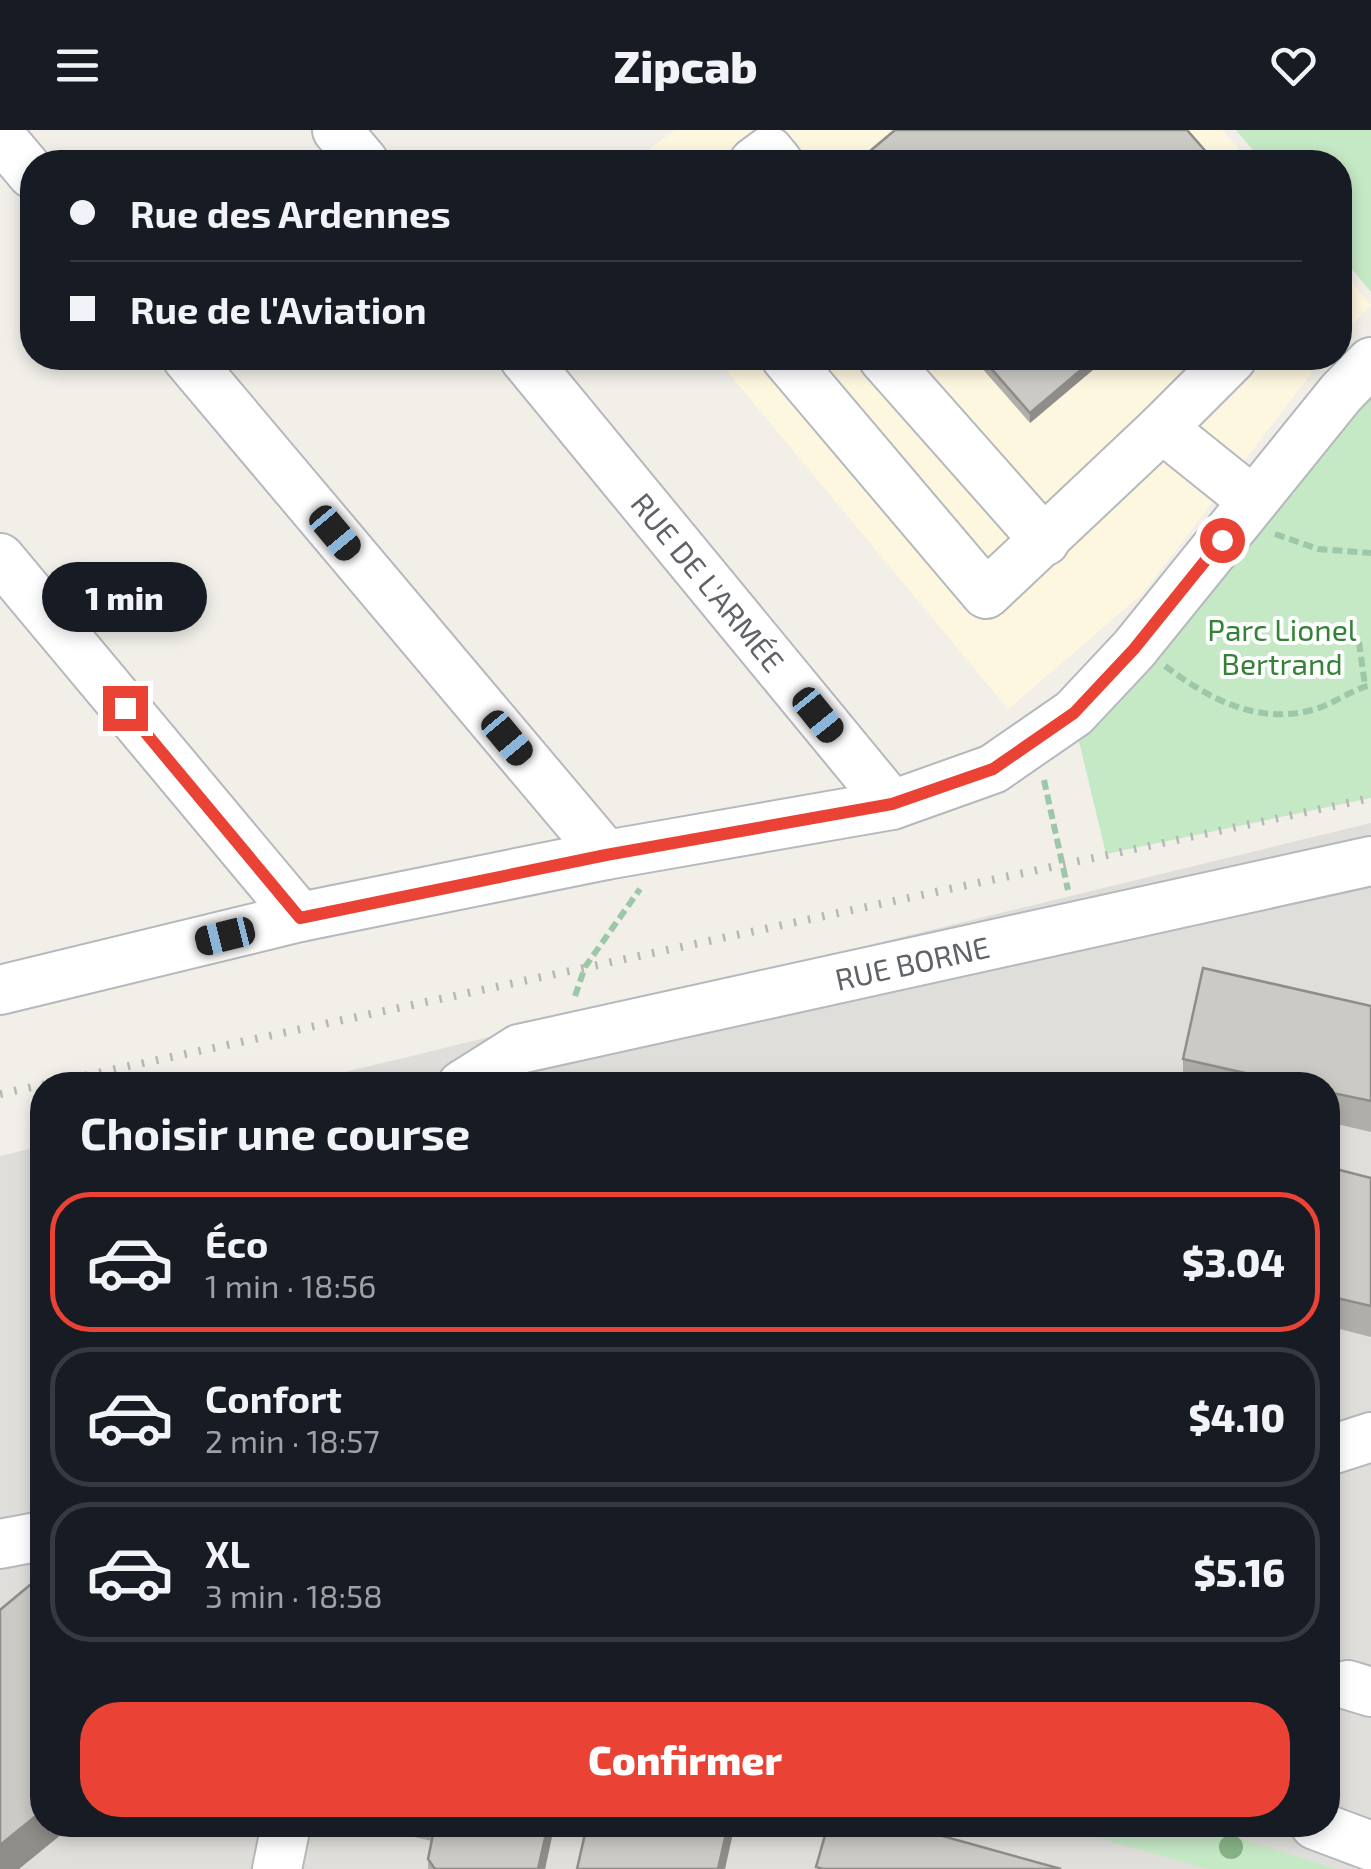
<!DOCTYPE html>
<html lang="fr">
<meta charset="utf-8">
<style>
body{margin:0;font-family:"Exo 2",sans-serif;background:#20242c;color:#f1f3f6;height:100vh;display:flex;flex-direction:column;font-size:38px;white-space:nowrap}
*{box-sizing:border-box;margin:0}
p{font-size:32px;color:#9ea1a6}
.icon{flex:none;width:55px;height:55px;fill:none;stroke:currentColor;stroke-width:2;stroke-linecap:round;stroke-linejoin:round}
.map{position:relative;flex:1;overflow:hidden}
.details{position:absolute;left:30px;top:942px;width:1310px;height:765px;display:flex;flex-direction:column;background:#171b24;border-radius:40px;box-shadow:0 5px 15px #0003}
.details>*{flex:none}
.hud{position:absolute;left:20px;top:20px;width:1332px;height:220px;border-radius:40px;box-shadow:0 5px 15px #0003;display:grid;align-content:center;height:220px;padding:0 50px;background:#171b24}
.end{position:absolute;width:45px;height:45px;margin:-22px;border:12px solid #ea4335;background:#fff;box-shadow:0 0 0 5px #fff}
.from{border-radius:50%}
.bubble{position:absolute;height:70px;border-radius:35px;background:#171b24;box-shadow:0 5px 15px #0003;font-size:32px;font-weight:800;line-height:70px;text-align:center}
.car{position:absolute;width:30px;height:60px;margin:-30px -15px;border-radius:12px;box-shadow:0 0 8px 2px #0007;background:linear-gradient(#222 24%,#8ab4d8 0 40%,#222 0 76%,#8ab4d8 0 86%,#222 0)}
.hud b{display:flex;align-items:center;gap:35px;height:95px;font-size:38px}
.hud b+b{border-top:2px solid #363941}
.hud i{width:25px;height:25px;background:#f1f3f6}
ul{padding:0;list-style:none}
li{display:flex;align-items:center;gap:30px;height:140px;margin:0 20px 15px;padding:0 30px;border:5px solid #363941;border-radius:40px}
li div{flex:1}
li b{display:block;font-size:38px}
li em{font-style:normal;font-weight:800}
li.active{border-color:#ea4335}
li>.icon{width:90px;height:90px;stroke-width:1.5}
h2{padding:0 50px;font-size:45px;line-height:120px}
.primary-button{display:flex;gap:20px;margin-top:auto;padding:20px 50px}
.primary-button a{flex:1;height:115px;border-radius:40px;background:#ea4335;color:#fff;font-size:40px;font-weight:800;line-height:115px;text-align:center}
header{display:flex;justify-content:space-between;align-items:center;height:130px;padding:0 50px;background:#171b24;font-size:45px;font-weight:800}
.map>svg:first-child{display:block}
.commercial{fill:#fef7e0}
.industrial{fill:#e0deda}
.green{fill:#c5e8c5}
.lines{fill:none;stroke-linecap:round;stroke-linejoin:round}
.minor-casing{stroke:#b5b8bc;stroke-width:52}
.path{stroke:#9cc7a9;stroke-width:6;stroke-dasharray:10 5;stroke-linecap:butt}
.minor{stroke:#fff;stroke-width:48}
.rail{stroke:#b6b7b8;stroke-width:8;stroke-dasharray:2.5 12;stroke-linecap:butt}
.tree{fill:#89b387}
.wall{fill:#afaea9}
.shaded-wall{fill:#8f8d8a}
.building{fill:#cccac5;stroke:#8f8d8a;stroke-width:2.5}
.route{stroke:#ea4335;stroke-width:12}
.labels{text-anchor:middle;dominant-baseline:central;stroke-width:8;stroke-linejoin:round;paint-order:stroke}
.street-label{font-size:30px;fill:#5f6368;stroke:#fff}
.park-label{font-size:30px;fill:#348238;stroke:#fff}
</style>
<header><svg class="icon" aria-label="menu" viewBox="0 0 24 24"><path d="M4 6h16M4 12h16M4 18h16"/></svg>Zipcab<svg class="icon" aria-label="heart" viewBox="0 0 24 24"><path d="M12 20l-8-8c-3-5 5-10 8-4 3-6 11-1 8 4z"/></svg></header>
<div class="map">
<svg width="1371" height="1739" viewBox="0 0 1371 1739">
<rect width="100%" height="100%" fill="#f1efe8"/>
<g class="commercial">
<polygon points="675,0 1222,0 1250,32 632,32"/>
<polygon points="1340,139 1371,175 1340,207"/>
<polygon points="716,228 1323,228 1142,464 1008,579"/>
</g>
<polygon class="industrial" points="1371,693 1371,1739 0,1739 0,1026 42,1016 42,1695 1328,1695 1328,955 292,955"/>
<g class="green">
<polygon points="1236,0 1371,0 1371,162 1340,125 1340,32 1263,32"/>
<polygon points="1371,257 1371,668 1106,724 1077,603"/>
<polygon points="1053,1695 1199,1695 1336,1739 1208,1739"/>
</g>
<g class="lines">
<g class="minor-casing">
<g id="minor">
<polyline points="337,0 364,32"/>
<polyline points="0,6 32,44"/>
<polyline points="754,32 769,21 778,32"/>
<polyline points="187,228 606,725"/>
<path id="s1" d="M 524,228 L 892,675"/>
<polyline points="786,228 986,464 1162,298"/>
<polyline points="883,228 1045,411"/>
<polyline points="1232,228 1162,298 1253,371"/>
<polyline points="0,428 300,787"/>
<polyline points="0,860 300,787 606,725 892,675 993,639 1074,583 1134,519 1341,263 1371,232"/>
<path id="s2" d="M 462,955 L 519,919 L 1371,731"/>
<polyline points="1328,1321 1371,1307"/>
<polyline points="0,1414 42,1406"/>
<polyline points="1348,1555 1371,1562"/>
<polyline points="1315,1695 1371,1716"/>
<polyline points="277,1739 286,1695"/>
</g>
</g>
<g class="path">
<polyline points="1275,404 1318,419 1371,423"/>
<polyline points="1359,512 1365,556"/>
<path d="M 1165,536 C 1208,568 1256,595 1312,580 C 1333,575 1350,560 1371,555"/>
<polyline points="1044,650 1068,760"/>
<polyline points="575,866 585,837 640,759"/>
</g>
<use href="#minor" class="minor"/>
<polyline class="rail" points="0,964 1371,668"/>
</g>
<circle class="tree" cx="1231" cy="1717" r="12"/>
<g class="wall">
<polygon points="973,228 1107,228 1030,293"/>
<polygon points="1371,876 1371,1002 1328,992 1328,955 1183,955 1183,929"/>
<polygon points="1328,1037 1371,1048 1371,1207 1328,1196"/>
<polygon points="392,1695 553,1695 553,1702 545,1739 428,1739 428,1729 432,1711 392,1702"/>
</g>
<g class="shaded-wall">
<polygon points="1095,228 1107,228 1030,293 1030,283"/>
<polygon points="42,1681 42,1695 73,1695 19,1739 0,1739 0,1715"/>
<polygon points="548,1695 553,1695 553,1702 545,1739 538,1739"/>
<polygon points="728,1695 734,1695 734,1699 725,1739 718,1739"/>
</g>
<g class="building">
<polygon points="895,0 1187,0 1215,32 857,32"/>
<polygon points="982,228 1095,228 1030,283"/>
<polygon points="1203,838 1371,876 1371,971 1328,962 1328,955 1298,955 1183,929"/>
<polygon points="1328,1037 1371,1048 1371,1176 1328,1166"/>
<polygon points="42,1445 42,1681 0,1715 0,1480"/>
<polygon points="435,1695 548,1695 538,1739 435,1739 428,1729"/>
<polygon points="587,1695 728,1695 718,1739 577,1739"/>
<polygon points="828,1695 903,1695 1061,1739 823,1739 816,1737"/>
</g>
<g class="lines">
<polyline class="route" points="125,578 300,788 606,725 892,674 993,639 1074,583 1134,519 1222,410"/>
</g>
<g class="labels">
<g class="street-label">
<text stroke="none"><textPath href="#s1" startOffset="290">RUE DE L'ARMÉE</textPath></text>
<text stroke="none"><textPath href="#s2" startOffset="470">RUE BORNE</textPath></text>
</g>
<g class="park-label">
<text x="1282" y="499">Parc Lionel<tspan x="1282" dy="34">Bertrand</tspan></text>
</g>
</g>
</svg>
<i class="end from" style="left:1222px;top:410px"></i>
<i class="end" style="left:125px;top:578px"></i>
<div class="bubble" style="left:42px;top:432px;width:165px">1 min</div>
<i class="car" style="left:335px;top:403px;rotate:140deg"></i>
<i class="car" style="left:818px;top:585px;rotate:141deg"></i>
<i class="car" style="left:507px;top:608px;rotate:140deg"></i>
<i class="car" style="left:225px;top:806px;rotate:256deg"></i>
<div class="hud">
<b><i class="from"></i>Rue des Ardennes</b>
<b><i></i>Rue de l'Aviation</b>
</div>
<section class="details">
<h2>Choisir une course</h2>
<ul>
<li class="active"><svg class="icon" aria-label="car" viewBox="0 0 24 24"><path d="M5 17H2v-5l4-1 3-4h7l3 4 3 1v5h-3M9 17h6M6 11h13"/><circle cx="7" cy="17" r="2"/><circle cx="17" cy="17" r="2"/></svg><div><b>Éco</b><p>1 min · 18:56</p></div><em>$3.04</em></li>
<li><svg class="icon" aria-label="car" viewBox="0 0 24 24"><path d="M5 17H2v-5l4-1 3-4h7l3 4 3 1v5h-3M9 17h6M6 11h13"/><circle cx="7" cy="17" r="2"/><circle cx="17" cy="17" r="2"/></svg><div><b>Confort</b><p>2 min · 18:57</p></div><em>$4.10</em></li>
<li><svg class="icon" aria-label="car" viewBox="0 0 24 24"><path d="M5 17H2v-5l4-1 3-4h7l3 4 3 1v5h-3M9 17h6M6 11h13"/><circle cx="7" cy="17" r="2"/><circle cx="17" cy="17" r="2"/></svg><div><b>XL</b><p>3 min · 18:58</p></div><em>$5.16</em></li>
</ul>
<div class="primary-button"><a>Confirmer</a></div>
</section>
</div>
